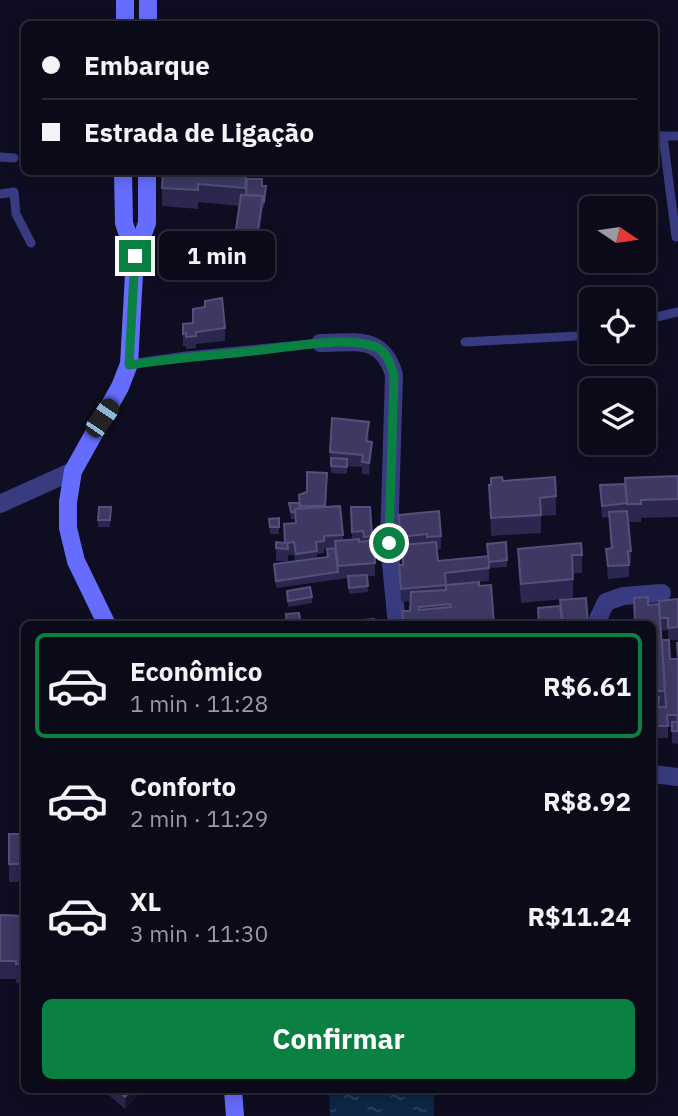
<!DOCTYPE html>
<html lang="pt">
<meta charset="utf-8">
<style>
body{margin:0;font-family:"IBM Plex Sans",sans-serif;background:#141322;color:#f1f3f6;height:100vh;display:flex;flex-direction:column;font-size:26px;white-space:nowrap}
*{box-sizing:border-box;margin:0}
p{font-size:23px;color:#9a9aa2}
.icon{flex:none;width:38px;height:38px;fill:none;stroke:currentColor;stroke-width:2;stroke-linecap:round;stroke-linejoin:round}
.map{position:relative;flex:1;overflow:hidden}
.drawer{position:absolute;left:21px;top:621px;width:635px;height:472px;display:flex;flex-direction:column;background:#0b0a19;border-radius:10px;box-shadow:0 4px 18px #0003,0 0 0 2px #2b2b38}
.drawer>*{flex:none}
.top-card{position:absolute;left:21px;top:21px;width:637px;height:154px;border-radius:10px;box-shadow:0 4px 18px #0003,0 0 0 2px #2b2b38;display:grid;align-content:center;height:154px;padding:0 21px;background:#0b0a19}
.needle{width:46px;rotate:103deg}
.buttons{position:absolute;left:579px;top:196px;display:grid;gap:14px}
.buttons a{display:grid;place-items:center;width:77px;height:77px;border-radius:10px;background:#0b0a19;box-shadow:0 4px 18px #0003,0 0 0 2px #2b2b38;font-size:35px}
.end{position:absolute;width:32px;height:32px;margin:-16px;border:9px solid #0b8043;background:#fff;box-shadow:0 0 0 4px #fff}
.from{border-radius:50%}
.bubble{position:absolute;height:49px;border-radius:10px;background:#0b0a19;box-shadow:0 4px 18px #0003,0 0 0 2px #2b2b38;font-size:23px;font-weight:700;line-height:49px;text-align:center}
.car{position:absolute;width:21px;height:42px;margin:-21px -10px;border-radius:9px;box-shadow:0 0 5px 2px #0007;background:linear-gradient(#222 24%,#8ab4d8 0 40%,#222 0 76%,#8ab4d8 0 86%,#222 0)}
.top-card b{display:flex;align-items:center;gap:24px;height:66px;font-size:26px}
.top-card b+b{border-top:2px solid #2b2b38}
.top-card i{width:18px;height:18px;background:#f1f3f6}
ul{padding:12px 0 0;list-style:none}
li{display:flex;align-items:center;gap:21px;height:105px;margin:0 14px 10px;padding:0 7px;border:4px solid transparent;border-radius:10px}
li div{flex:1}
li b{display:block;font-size:26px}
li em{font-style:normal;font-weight:700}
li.active{border-color:#0b8043}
li>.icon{width:63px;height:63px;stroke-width:1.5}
.cta{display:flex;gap:14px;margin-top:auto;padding:14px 21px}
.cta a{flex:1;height:80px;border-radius:10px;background:#0b8043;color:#fff;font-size:28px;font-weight:700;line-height:80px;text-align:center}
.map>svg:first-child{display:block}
.water{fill:url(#water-ripples)}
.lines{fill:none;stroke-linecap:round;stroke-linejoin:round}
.service{stroke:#393b80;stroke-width:9}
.minor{stroke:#393b80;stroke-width:18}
.secondary{stroke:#666dfe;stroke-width:18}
.wall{fill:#2b274f;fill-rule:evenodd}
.shaded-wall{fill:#191535}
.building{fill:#3d3962;stroke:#54507b;stroke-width:2;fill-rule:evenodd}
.route{stroke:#0b8043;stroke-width:9}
</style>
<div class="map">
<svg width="678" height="1116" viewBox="0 0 678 1116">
<defs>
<pattern id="water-ripples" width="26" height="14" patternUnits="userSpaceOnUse" patternTransform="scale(1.75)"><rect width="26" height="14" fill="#0d2746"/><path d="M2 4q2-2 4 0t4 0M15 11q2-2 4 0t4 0" fill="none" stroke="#2f4562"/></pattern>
</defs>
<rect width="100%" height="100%" fill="#0f0d21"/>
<polygon class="water" points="329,1090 434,1090 434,1116 330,1116"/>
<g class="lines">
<g class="service">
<polyline points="654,136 678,136"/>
<polyline points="663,136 676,237"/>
<polyline points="0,157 14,158"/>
<polyline points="0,194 14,192 16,214 31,243"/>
<polyline points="644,320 678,312"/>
<polyline points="465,342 577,336 592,333"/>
<polyline points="129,364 186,356 320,343"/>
</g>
<g class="minor">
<path d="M 320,343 C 355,343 382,334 394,375 L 389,543 L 397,625"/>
<polyline points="0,504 73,471"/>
<polyline points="598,625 598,619 606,602 623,596 662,593"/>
<polyline points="653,774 678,777"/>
</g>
<g class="secondary">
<polyline points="125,24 125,0"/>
<polyline points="148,24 148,0"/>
<polyline points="123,172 124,223 135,256"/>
<polyline points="107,625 76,561 68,528 68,502 73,471 120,387 129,364 135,256 147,223 147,172"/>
<polyline points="233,1090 235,1116"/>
</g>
</g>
<g class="wall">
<polygon points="247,179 262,186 266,192 264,208 263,208 257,251 235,249 235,236 240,206 198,202 198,209 162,206 162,188"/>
<polygon points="183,324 225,328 225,341 196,344 196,348 186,349 186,346 183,346"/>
<polygon points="369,435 368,442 372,454 369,475 362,474 362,467 347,466 347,474 331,473 330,452"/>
<polygon points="678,476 678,517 641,518 641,522 628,522 631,551 631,563 629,564 629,577 608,579 606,549 611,548 609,517 602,518 600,485 625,484"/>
<polygon points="503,481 556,496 556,515 541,516 541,533 491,536 489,485"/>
<path d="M 327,486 L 326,507 L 343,535 L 343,540 L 352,539 L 351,507 L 370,507 L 372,541 L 375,563 L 375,576 L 367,576 L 368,592 L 349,594 L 348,578 L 276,588 L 274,564 L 295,562 L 294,555 L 288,555 L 288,561 L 276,561 L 276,542 L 284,543 L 284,524 L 295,524 L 295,519 L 291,519 L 289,503 L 299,503 L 307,492 ZM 335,548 L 327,557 L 317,559 L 317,554 L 324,553 L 324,549 Z"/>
<polygon points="99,507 111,507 110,527 98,527"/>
<polygon points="399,515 441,536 441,549 437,549 438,561 507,560 507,567 489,568 489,581 466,583 479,586 494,625 402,625 402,611 410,611 411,601 401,602 399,565 402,565 402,549 400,549 399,528"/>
<polygon points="279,518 279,534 270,534 269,519"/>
<polygon points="518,549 582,555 582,573 573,573 573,598 521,603 518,567"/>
<polygon points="287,591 312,597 312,603 288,607"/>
<path d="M 634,598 L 648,605 L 659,604 L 678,599 L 678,640 L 669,640 L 670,659 L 677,659 L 677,643 L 678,643 L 678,744 L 672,743 L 672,727 L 668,727 L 668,738 L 653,738 L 653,625 L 634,625 ZM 668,630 L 668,640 L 662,640 L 661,631 Z"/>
<polygon points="560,600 588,625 539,625 538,608 560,607"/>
<rect x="9" y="834" width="15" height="48"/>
<polygon points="0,915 24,916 24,982 16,983 16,979 0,979"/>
<polygon points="103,1090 142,1090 142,1091 125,1109"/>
</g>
<g class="shaded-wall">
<polygon points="263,196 263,208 257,251 257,238"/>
<polygon points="372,442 372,454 369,475 369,463"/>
<polygon points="131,1090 142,1091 125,1109 125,1097"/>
</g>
<g class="building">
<polygon points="163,172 246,172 245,188 198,184 198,190 162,188"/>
<polygon points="247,179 262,179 262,186 266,186 264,202 263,202 263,196 246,195"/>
<polygon points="241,195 263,196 257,238 235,236"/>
<polygon points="222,298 225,328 196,332 196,336 186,337 186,333 183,334 183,324 193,323 193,309 205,307 205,301"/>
<polygon points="332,418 369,422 366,441 372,442 369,463 362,462 363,455 330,452"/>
<polygon points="331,458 347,459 347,467 331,466"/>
<polygon points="307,472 327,473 325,506 300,506 299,495 307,492"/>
<polygon points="678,476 678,499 641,500 641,504 627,504 625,478"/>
<polygon points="502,477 503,481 555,477 556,496 540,498 541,515 491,518 489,485 491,485 491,478"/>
<polygon points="625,484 627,503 602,506 600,485"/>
<polygon points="289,503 299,503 300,508 295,509 295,512 291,512"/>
<polygon points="340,506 343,535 324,536 324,541 316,542 317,551 296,554 294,542 287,543 288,549 276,548 276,542 285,543 284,524 296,523 295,509"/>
<polygon points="99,507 111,507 110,520 98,520"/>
<polygon points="351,507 370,507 372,536 364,537 363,531 352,532"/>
<polygon points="439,511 441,536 427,537 427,534 400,537 399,515"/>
<polygon points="627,511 631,551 628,551 629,565 608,566 606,549 612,548 609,512"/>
<polygon points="279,518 279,527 270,527 269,519"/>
<polygon points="359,539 359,542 374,540 375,563 338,566 335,541"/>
<polygon points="436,542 438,561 489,556 489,568 445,573 446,585 401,589 399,565 403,565 402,545"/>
<polygon points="506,542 507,560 489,562 487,544"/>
<polygon points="581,543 582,555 572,555 573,579 521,584 518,549"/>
<polygon points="335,548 338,572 276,581 274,564 328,557 327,549"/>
<polygon points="367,575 368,586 349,588 348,576"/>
<path d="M 479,582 L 479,586 L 491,585 L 494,625 L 479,625 L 478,623 L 475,624 L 475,625 L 404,625 L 402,611 L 410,611 L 411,592 L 446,590 L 446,585 ZM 450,604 L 451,607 L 419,610 L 419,607 Z"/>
<polygon points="310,587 312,597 288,601 287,591"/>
<polygon points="648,597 648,605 659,604 665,691 653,691 653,625 642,625 642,623 635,623 634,598"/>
<polygon points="586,598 588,625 563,625 560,600"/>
<polygon points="678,599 678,627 668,628 668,618 660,618 659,601"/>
<polygon points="560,606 562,622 539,624 538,608"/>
<polygon points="299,613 301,625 287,625 286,614"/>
<polygon points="374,619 375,625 311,625"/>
<polygon points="510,622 515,622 516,625 510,625"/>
<polygon points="662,640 669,640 670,659 678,659 677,643 678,643 678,731 672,731 672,722 678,722 677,715 667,715 668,726 653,726 653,697 659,697 658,707 666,707"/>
<rect x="9" y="834" width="15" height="30"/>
<polygon points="0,915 24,916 24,964 16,964 16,961 0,961"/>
<polygon points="117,1090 131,1090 125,1097"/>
</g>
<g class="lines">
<path class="route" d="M 135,256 L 129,365 C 173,358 217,355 262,350 C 293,347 344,336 374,346 C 387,351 390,363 394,375 L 389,543"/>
</g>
</svg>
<div class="buttons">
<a><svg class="needle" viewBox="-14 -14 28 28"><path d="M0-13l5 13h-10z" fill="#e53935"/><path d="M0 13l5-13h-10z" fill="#9a9aa2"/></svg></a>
<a><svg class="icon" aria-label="locate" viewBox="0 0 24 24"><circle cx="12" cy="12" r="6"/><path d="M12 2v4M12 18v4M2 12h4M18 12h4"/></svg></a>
<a><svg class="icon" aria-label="layers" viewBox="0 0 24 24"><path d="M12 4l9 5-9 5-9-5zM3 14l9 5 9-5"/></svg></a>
</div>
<i class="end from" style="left:389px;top:543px"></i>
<i class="end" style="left:135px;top:256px"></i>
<div class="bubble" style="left:159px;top:231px;width:116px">1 min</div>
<i class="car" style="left:102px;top:418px;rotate:34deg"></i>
<div class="top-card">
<b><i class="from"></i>Embarque</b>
<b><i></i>Estrada de Ligação</b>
</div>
<section class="drawer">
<ul>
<li class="active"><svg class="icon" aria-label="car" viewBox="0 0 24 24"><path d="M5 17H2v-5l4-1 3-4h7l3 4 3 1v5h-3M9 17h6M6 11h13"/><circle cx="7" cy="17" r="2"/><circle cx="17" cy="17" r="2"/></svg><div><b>Econômico</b><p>1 min · 11:28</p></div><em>R$6.61</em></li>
<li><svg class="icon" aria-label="car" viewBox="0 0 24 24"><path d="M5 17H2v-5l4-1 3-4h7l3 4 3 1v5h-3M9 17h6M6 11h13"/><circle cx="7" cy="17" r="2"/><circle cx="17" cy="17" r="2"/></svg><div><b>Conforto</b><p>2 min · 11:29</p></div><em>R$8.92</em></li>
<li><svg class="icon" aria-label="car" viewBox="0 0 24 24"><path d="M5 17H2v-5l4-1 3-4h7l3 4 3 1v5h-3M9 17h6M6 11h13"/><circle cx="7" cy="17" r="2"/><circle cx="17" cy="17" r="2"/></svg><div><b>XL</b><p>3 min · 11:30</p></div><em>R$11.24</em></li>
</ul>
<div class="cta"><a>Confirmar</a></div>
</section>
</div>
